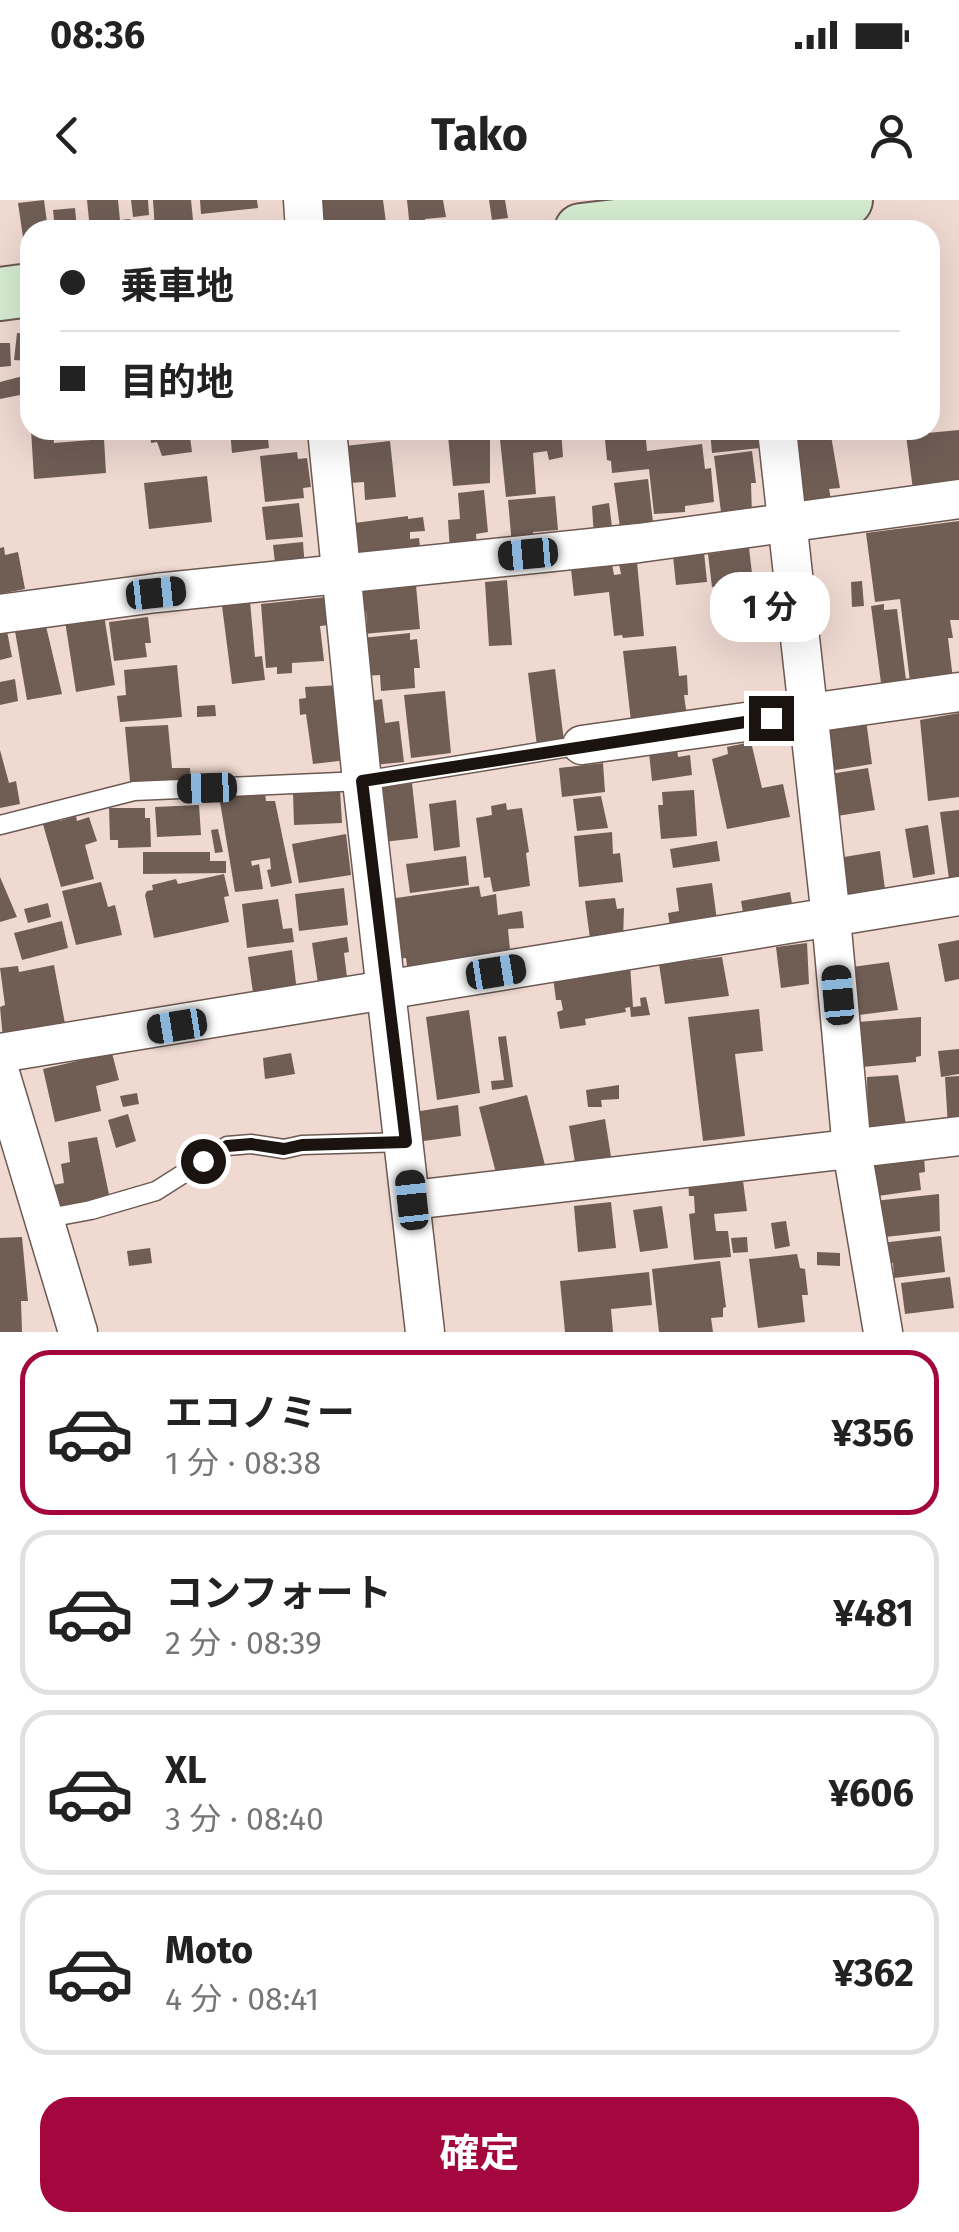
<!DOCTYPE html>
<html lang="ja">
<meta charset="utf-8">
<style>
body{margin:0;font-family:"Fira Sans","Noto Sans JP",sans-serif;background:#f2f2f2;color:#222;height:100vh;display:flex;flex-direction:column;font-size:38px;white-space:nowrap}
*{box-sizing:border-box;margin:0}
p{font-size:32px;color:#767676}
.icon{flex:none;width:55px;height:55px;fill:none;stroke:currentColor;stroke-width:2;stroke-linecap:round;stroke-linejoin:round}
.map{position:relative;height:1132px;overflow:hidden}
.drawer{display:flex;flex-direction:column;background:#fff;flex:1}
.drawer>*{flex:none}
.guide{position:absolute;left:20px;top:20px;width:920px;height:220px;border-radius:30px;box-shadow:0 10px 40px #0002;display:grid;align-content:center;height:220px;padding:0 40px;background:#fff}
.end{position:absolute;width:45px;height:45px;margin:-22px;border:12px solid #1a1310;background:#fff;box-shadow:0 0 0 5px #fff}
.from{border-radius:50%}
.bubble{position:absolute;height:70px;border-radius:30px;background:#fff;box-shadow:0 10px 40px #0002;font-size:32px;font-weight:700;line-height:70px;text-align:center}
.car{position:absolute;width:30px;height:60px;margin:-30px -15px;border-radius:12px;box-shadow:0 0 8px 2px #0007;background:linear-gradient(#222 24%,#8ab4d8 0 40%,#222 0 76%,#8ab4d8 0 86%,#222 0)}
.guide b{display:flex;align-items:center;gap:35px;height:95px;font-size:38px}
.guide b+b{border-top:2px solid #e0e0e0}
.guide i{width:25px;height:25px;background:#222}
ul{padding:18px 0 0;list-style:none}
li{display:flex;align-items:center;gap:30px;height:165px;margin:0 20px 15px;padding:0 20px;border:5px solid #e0e0e0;border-radius:30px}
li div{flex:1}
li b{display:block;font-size:38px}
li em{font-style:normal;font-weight:700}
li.on{border-color:#a3073d}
li>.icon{width:90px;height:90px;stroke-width:1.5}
.primary-button{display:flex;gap:20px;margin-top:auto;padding:20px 40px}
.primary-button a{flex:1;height:115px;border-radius:30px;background:#a3073d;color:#fff;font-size:40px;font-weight:700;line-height:115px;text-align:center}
.status{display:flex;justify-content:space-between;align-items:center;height:70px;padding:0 50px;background:#fff;direction:ltr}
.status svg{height:28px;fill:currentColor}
header{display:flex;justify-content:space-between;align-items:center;height:130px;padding:0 40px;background:#fff;font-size:45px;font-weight:700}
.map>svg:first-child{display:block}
.building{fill:#705e55}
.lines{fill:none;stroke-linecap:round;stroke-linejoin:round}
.lane-casing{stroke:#6c5952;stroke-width:21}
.street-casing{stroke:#6c5952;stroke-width:41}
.secondary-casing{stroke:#6c5952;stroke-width:56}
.lane{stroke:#fff;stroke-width:18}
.street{stroke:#fff;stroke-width:38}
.secondary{stroke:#d5ecd1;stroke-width:52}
.route{stroke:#1a1310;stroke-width:12}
</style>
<div class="status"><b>08:36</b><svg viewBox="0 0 49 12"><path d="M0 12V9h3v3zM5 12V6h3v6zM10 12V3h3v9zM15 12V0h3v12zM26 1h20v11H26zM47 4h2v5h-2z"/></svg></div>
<header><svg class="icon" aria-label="back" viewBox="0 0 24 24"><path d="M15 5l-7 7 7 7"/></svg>Tako<svg class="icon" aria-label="person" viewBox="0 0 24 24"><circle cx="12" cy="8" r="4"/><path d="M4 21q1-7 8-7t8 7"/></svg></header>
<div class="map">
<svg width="959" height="1132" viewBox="0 0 959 1132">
<rect width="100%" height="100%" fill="#efd9d1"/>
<g class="building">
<polygon points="44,0 48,30 30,30 30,50 25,51 18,3"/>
<polygon points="87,0 118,0 120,20 130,19 131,30 90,30"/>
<polygon points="131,0 148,0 149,15 133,17"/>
<polygon points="153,0 191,0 194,30 155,30"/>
<polygon points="200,0 257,0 258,8 201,14"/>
<polygon points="312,0 383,0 387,30 316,30"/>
<polygon points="407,0 443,0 446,17 425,19 426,28 410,29"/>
<polygon points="489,0 505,0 508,18 492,20"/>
<polygon points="75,8 77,30 55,30 53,10"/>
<polygon points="17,133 30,134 30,161 14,160"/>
<polygon points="0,143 10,143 11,166 0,167"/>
<polygon points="27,175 30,193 0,199 0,182"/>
<polygon points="31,230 53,230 54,243 104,239 106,273 34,279"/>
<polygon points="150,230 189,230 192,252 162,256 157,242 151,243"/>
<polygon points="230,230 267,230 269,248 232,253"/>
<polygon points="499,230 561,230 563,257 549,260 547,251 533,253 536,294 506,297"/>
<polygon points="604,230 645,230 647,251 702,244 705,269 711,268 714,302 685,306 685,312 654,314 649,269 612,273 611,261 607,260"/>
<polygon points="710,230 759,230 760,248 712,253"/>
<polygon points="785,230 830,230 840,288 829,289 831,299 792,304"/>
<polygon points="959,230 959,285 913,290 906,235"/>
<polygon points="490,232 490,283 453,286 448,236"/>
<polygon points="390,241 396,297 365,300 364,282 349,283 345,246"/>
<polygon points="752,251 756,283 751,283 752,316 722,320 714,256"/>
<polygon points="297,252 298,259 307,258 311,287 303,288 304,298 265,302 260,256"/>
<polygon points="207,276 212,322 149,329 144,283"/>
<polygon points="648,279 654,331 621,335 614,283"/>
<polygon points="484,290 488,332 476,334 477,349 450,352 448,320 460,319 458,293"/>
<polygon points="555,296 558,330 533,332 534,344 512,346 508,300"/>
<polygon points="299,303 303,337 266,340 262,307"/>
<polygon points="609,303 613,335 594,338 592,306"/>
<polygon points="408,316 408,319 423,317 425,331 410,332 410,339 419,338 421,356 350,356 347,324"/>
<polygon points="959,321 959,420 950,420 953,438 948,438 953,479 910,482 900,399 875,402 866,333"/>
<polygon points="303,342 305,370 276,372 273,345"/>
<polygon points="4,347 5,355 18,352 25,389 0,394 0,348"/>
<polygon points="749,348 753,382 712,387 708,354"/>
<polygon points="704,352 707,382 676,385 673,356"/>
<polygon points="637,362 644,436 623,438 622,435 614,436 609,392 574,396 571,369 612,364 614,375 621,374 619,364"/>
<polygon points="507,380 512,445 489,446 485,382"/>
<polygon points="862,381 864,406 852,407 851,382"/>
<polygon points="416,385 420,429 363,434 362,424 367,424 366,411 355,412 362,390"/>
<polygon points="326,397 330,425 320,426 324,461 292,463 292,473 277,474 277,467 266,468 261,404"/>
<polygon points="250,401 255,457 262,456 265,480 232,484 222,406"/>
<polygon points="884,404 884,410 897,409 906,480 881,483 871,406"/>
<polygon points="104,415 115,485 76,492 65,421"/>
<polygon points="148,417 151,443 145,443 147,457 114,461 109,422"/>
<polygon points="45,422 62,494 27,500 15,431"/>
<polygon points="7,431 12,457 0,460 0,432"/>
<polygon points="410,433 410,440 417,439 420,468 414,468 415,488 381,491 380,475 365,476 362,438"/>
<polygon points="676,446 679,476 687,475 688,495 684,495 688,524 632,530 623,451"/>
<polygon points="177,465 182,517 120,522 117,496 126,495 124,470"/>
<polygon points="555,469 564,541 537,546 528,473"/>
<polygon points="15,479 18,501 0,505 0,482"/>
<polygon points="340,485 347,560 313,564 306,514 300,515 299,499 306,498 305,487"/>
<polygon points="445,491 451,553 411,558 404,495"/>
<polygon points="382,499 385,523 399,521 404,562 373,565 366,502"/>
<polygon points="215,505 216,516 197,517 197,506"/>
<polygon points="959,513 959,597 928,601 920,520"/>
<polygon points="866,520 872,564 823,572 819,528"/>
<polygon points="168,525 172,568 190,568 191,581 130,581 125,527"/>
<polygon points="751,542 762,588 783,584 790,617 727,629 712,559 728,554 727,547"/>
<polygon points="677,549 678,557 690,555 692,575 652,581 649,553"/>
<polygon points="0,550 9,583 16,581 20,604 0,608"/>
<polygon points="603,563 605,592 562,597 559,568"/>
<polygon points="868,568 875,610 837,616 830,574"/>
<polygon points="412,583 418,638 383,642 377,587"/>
<polygon points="340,590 342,623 294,625 293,592"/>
<polygon points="694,590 697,636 661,639 658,605 663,605 662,592"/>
<polygon points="265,593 266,601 275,601 292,683 271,687 267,670 271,669 270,658 251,661 252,666 259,664 263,689 235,692 220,602 231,596"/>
<polygon points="601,596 608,628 577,631 573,599"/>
<polygon points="456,600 460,647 434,651 429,604"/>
<polygon points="506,603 507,610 522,608 529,652 526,653 530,686 493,692 490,677 484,678 476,618 492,615 491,606"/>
<polygon points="199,605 201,635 157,637 155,607"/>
<polygon points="109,608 145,608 145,618 150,618 151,647 118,648 118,640 110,640"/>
<polygon points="959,610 959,678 949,679 940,612"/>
<polygon points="76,616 77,621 89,617 97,641 85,645 94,679 61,687 42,621 59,617 60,621"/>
<polygon points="928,625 935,674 913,678 905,629"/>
<polygon points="218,629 223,652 215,653 211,630"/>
<polygon points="612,632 613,654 620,653 623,682 579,687 574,636"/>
<polygon points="346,634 351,675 299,683 292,644"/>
<polygon points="717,641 720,661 673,668 670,649"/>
<polygon points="880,651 886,697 838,704 832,659"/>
<polygon points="143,652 210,652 210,661 226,661 226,673 143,674"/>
<polygon points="466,656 469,685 410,693 406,664"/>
<polygon points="224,674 229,696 224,697 229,722 154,738 145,695 147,691 153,690 152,685 176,679 178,684"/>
<polygon points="0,677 17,717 0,722"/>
<polygon points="101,682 108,707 115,705 122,735 76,745 62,691"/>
<polygon points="712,683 718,728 671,734 668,713 679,711 676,688"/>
<polygon points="479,686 481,697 496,694 498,715 522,711 524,728 508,729 510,750 466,757 468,774 409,783 406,758 397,759 389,699"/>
<polygon points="344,688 348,725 299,731 295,694"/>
<polygon points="790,692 794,715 745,724 741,701"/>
<polygon points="615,698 617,709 624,708 623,742 591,746 585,701"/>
<polygon points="278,699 283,729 292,728 294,742 247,748 242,704"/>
<polygon points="48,703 51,717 28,723 24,709"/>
<polygon points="62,721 68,748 22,760 14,733"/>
<polygon points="347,737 349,752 344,753 348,785 319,790 312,743"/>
<polygon points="959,740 959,779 945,782 938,744"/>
<polygon points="807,743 809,784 781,788 776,747"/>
<polygon points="292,750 297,792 254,800 248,757"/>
<polygon points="722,757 729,796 665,804 659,764"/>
<polygon points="889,762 898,810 859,815 852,767"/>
<polygon points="54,765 66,829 3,839 0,807 5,805 0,768 18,766 19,772"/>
<polygon points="630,765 633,807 641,806 640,798 646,797 650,815 631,817 630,807 625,808 626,812 585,819 586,825 560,829 557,812 563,810 561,800 556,800 553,777"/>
<polygon points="759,809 763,851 735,854 745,936 703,941 688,817"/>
<polygon points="469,810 480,893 437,900 426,817"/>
<polygon points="921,817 921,856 916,857 916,862 862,867 858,822"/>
<polygon points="506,836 513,887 492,890 491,881 504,880 498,837"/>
<polygon points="959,849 959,874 941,877 938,851"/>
<polygon points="112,853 119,880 96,886 101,911 55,922 43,869"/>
<polygon points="291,853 295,874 265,879 263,858"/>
<polygon points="898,875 906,925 868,928 867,877"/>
<polygon points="959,876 959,926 948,927 945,877"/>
<polygon points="619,885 619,899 601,900 602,907 588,907 586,890"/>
<polygon points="137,893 139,904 123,907 120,896"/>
<polygon points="527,895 546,969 498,981 479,907"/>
<polygon points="458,905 461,936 416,942 414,912"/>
<polygon points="128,914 136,941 116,948 108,920"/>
<polygon points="605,919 612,963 576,968 569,926"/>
<polygon points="97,937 111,1004 59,1012 53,985 64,983 61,964 70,962 68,942"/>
<polygon points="924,956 925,972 919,973 921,990 878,996 878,980 870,981 869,961"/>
<polygon points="742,973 747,1011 714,1014 716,1031 728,1031 731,1057 694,1060 689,1014 695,1013 694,996 689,996 688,980"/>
<polygon points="939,994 940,1031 885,1037 874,1001"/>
<polygon points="611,1002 616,1048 578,1052 574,1006"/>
<polygon points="662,1006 668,1048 640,1052 633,1010"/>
<polygon points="786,1021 790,1046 775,1049 771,1023"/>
<polygon points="941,1036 945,1072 894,1078 893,1063 884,1064 881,1043"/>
<polygon points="22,1037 28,1101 21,1101 22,1132 0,1132 0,1038"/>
<polygon points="747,1037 748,1052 733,1053 731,1038"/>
<polygon points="150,1048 152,1063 129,1066 127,1051"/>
<polygon points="817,1052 840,1053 840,1066 817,1065"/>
<polygon points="797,1054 800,1068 805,1069 808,1095 802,1095 805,1122 758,1128 749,1059"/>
<polygon points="720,1061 726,1107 723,1108 723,1117 711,1118 713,1132 659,1132 652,1069"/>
<polygon points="649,1072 652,1105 611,1109 613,1132 565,1132 560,1081"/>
<polygon points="950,1077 954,1108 905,1114 901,1083"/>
</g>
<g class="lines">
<g class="lane-casing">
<g id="lane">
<polyline points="0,625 134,591 362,581 582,545"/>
<polyline points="43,1019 91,1010 156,991 227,946 251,944 284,949 302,945 405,942"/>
</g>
</g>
<g class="street-casing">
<g id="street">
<polyline points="303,0 305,30"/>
<polyline points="327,230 362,581 425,1132"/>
<polyline points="777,230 831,718 852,950 883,1132"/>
<polyline points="0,414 156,393 639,343 959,299"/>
<polyline points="582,545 959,492"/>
<polyline points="0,853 959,696"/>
<polyline points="0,873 78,1132"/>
<polyline points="412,1000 959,936"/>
</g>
</g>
<g class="secondary-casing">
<g id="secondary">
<polyline points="581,30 846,0"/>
<polyline points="0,94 30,90"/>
</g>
</g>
<use href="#lane" class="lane"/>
<use href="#street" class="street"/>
<use href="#secondary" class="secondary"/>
</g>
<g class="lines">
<polyline class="route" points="203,961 227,946 251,944 284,949 302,945 406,942 362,581 771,518"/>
</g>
</svg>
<i class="end from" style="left:203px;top:961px"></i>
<i class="end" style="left:771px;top:518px"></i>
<div class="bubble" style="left:710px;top:372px;width:120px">1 分</div>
<i class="car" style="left:528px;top:354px;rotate:265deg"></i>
<i class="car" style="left:156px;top:393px;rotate:84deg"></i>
<i class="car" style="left:207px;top:588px;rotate:268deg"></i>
<i class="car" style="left:496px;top:772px;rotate:81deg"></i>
<i class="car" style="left:838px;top:795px;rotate:355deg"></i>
<i class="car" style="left:177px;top:826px;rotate:261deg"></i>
<i class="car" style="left:412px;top:1000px;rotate:354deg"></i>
<div class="guide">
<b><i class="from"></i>乗車地</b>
<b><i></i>目的地</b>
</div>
</div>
<section class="drawer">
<ul>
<li class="on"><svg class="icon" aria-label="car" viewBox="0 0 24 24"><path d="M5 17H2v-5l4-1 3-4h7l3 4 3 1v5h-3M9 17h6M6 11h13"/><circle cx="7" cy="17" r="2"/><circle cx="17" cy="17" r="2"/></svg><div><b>エコノミー</b><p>1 分 · 08:38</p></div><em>¥356</em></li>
<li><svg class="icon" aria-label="car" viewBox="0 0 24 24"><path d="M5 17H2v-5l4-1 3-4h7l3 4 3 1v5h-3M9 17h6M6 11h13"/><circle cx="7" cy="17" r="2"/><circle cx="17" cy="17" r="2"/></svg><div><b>コンフォート</b><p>2 分 · 08:39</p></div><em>¥481</em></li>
<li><svg class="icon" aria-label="car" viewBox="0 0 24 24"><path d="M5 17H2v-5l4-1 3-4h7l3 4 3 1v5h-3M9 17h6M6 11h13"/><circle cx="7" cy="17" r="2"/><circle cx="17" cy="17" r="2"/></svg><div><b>XL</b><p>3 分 · 08:40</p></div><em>¥606</em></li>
<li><svg class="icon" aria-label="car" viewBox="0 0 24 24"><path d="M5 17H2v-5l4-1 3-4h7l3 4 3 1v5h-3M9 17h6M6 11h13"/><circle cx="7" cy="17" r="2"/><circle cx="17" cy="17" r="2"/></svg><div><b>Moto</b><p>4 分 · 08:41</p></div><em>¥362</em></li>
</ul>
<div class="primary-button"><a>確定</a></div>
</section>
